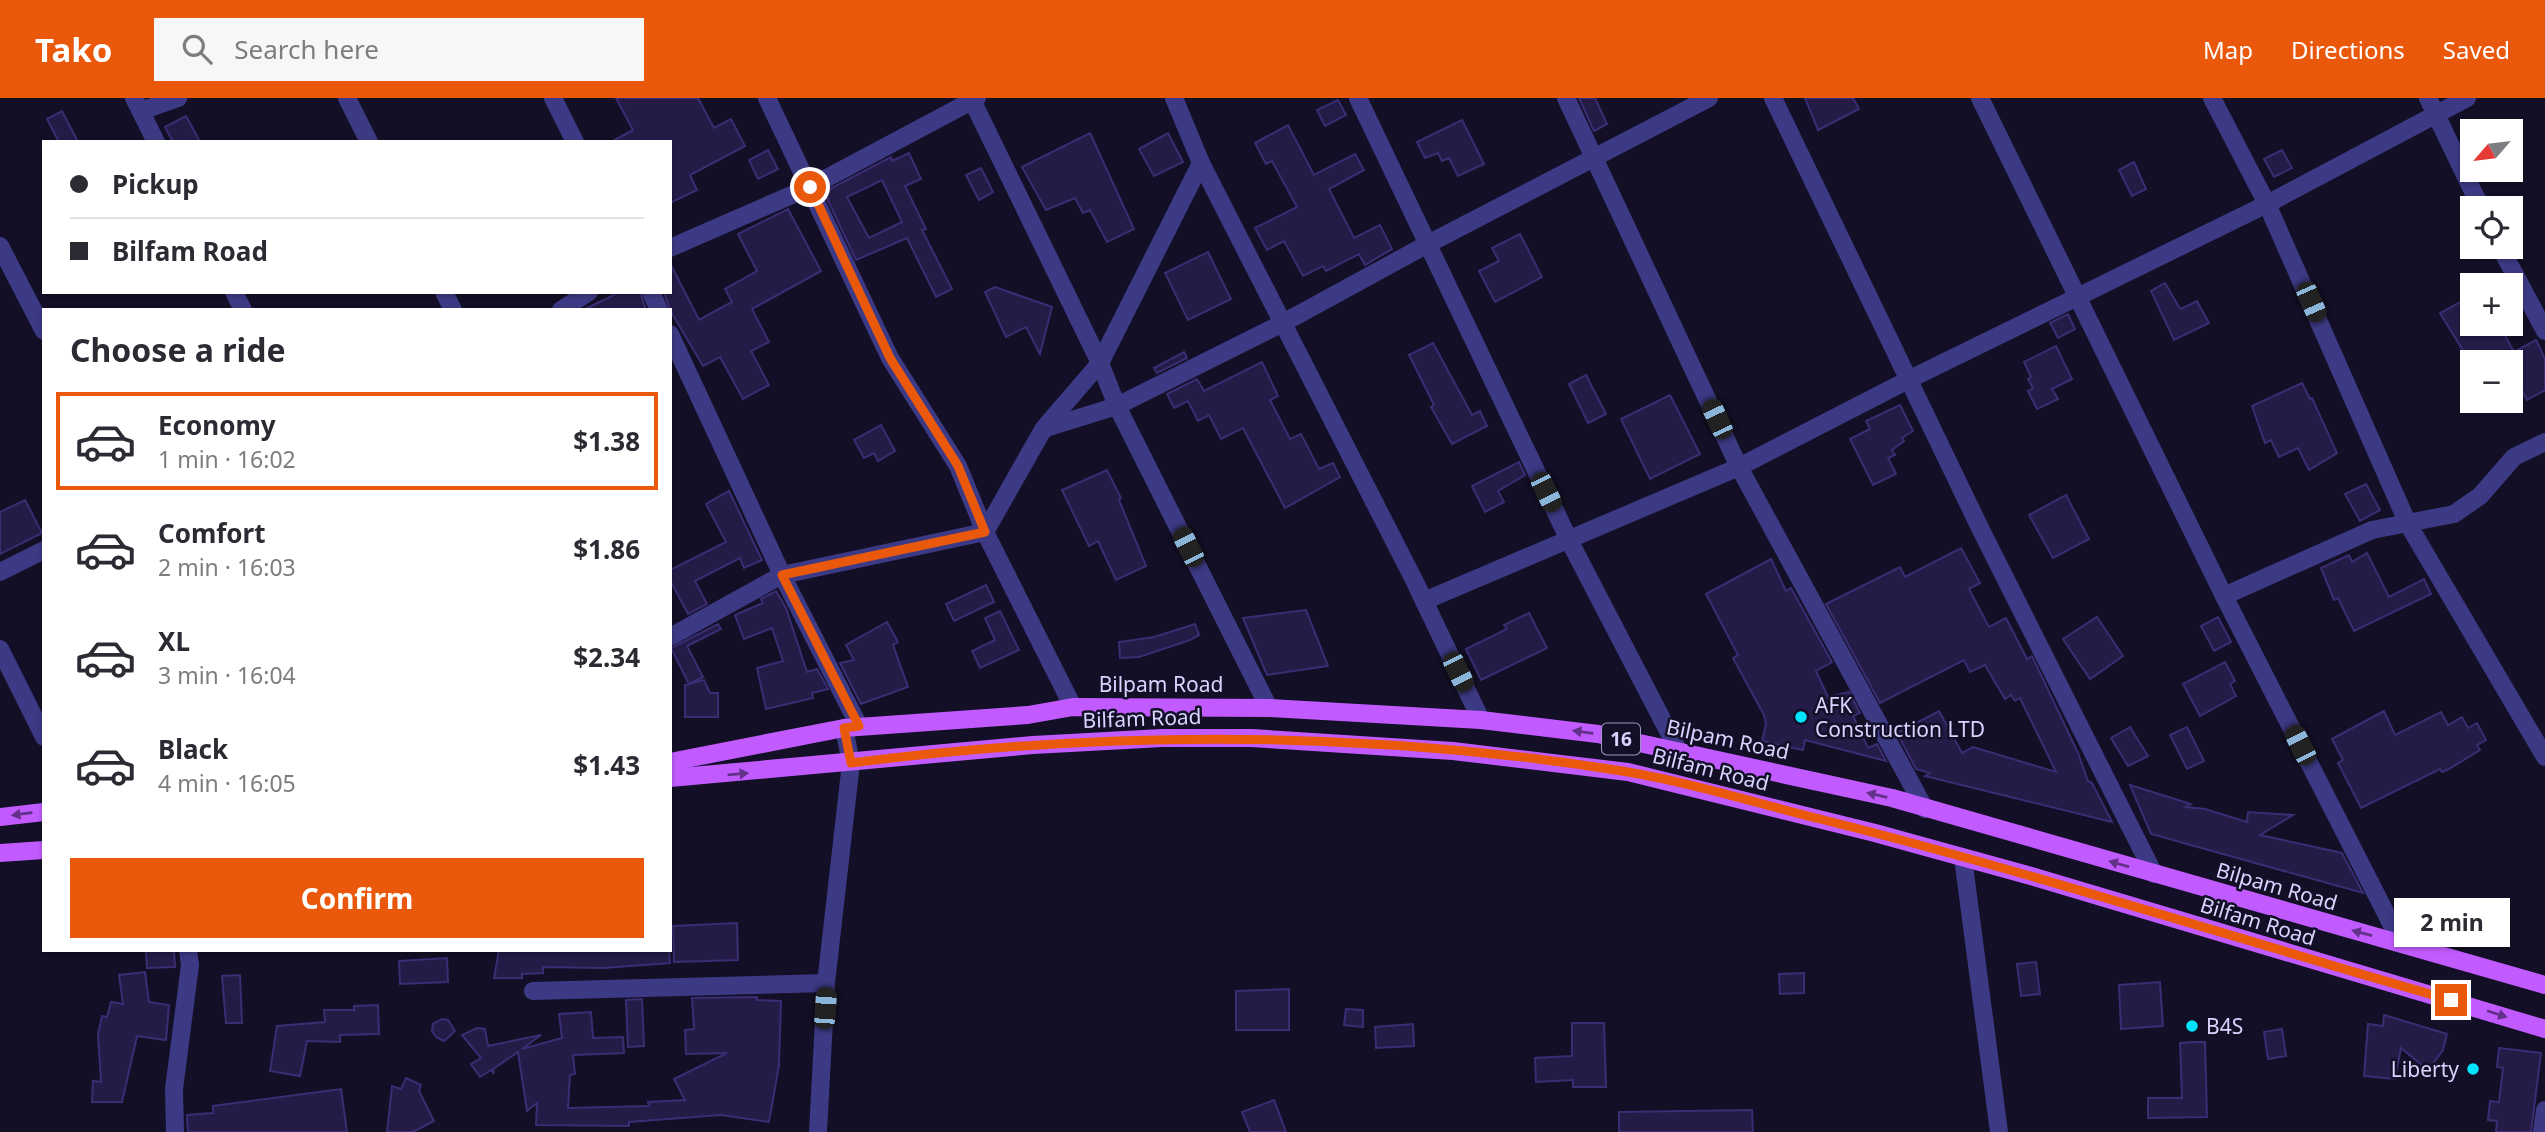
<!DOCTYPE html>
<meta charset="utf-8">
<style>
body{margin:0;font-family:"Noto Sans",sans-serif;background:#f7f7f7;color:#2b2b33;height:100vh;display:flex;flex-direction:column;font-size:26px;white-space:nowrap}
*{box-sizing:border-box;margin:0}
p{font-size:23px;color:#7c7c81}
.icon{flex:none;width:38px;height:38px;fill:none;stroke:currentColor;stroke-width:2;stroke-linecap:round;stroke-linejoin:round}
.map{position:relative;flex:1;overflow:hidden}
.panel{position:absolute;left:42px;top:210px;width:630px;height:644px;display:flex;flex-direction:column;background:#fff;border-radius:0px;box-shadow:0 2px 5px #0004}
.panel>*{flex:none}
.guide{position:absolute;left:42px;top:42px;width:630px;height:154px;border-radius:0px;box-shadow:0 2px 5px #0004;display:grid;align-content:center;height:154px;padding:0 28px;background:#fff}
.needle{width:46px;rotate:242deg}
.controls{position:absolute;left:2460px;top:21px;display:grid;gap:14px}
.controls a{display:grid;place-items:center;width:63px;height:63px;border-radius:0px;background:#fff;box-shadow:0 2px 5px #0004;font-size:35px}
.end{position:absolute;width:32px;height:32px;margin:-16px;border:9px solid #ea580c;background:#fff;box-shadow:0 0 0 4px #fff}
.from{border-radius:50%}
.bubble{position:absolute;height:49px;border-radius:0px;background:#fff;box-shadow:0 2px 5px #0004;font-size:23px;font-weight:700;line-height:49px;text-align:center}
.car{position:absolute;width:21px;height:42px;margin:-21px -10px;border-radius:9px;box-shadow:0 0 5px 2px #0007;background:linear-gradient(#222 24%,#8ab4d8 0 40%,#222 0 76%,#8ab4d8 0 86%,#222 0)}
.guide b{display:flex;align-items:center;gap:24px;height:66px;font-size:26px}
.guide b+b{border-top:2px solid #e1e1e2}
.guide i{width:18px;height:18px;background:#2b2b33}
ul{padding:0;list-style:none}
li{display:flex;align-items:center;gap:21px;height:98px;margin:0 14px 10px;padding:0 14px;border:4px solid transparent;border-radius:0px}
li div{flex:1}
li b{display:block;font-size:26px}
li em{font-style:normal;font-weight:700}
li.current{border-color:#ea580c}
li>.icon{width:63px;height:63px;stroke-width:1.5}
h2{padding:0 28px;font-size:32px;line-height:84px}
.cta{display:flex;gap:14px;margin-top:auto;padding:14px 28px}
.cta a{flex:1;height:80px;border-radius:0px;background:#ea580c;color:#fff;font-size:28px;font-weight:700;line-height:80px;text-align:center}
header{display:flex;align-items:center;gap:42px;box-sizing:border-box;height:98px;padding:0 35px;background:#ea580c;color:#fff}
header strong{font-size:33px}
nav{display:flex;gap:38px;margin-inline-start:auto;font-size:24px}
.search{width:490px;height:63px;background:#f7f7f7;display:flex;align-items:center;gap:18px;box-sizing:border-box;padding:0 24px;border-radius:0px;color:#7c7c81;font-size:26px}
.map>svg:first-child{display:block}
.building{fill:#241b47;stroke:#3b2d73;stroke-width:2;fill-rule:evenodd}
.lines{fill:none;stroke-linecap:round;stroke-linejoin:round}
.minor{stroke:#3d3a85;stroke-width:18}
.major{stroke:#c25bff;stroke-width:18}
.oneway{fill:#623188}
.route{stroke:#ea580c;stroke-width:9}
.poi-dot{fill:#00e5ff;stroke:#130f26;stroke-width:2.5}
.labels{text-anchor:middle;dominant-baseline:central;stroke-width:5;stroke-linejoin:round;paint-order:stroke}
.shield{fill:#130f26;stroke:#9e99be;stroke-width:2}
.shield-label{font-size:19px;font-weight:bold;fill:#d9d4ff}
.street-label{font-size:21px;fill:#d9d4ff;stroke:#130f26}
.poi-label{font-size:21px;fill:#d9d4ff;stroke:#130f26;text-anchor:start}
</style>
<header>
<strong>Tako</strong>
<div class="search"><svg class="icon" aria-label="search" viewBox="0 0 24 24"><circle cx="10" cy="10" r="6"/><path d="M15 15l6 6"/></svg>Search here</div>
<nav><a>Map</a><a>Directions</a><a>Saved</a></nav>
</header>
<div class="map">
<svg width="2545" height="1034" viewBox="0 0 2545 1034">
<rect width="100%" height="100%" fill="#130f26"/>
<g class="building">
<polygon points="616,0 698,0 714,30 731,21 745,48 690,77 697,92 670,105 670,44 611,44 633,32"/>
<polygon points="1579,0 1595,0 1607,26 1594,33"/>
<polygon points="1805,0 1853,0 1859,11 1818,32"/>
<polygon points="1338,2 1346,17 1325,28 1317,12"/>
<polygon points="62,13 78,44 59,44 47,21"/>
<polygon points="186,18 191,27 200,44 173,44 165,29"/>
<polygon points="1462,22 1484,66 1458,78 1449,60 1442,63 1438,55 1425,60 1417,44"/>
<polygon points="1288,27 1314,77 1355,56 1364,72 1329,91 1354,140 1380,127 1392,151 1365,167 1359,156 1326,173 1323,168 1303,178 1284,143 1267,152 1255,130 1297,109 1272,63 1266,66 1255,45"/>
<polygon points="1090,35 1134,131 1107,144 1090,112 1083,115 1075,100 1046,112 1022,69"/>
<polygon points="1168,35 1183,64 1154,78 1139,51"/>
<polygon points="768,52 778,71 758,81 749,62"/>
<polygon points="2282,52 2292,70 2274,79 2264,61"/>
<path d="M 909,55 L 921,81 L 905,88 L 926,131 L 922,132 L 952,191 L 936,199 L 907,140 L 856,162 L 824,94 L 891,59 L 892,63 ZM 882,82 L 902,124 L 869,140 L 847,99 Z"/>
<polygon points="2134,64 2146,91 2132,98 2119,72"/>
<polygon points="981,70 993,94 979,102 966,77"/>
<polygon points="788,111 821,173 752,211 769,244 751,253 769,287 743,301 720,259 703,268 670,212 664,194 670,194 670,165 699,222 732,204 725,191 757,173 738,136"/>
<polygon points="1520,136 1542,179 1495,204 1479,173 1499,163 1492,150"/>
<polygon points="1208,154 1231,201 1188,222 1165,175"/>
<polygon points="2165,185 2179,209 2181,211 2197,203 2209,225 2174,242 2151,193"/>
<polygon points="995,189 1052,209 1040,256 1026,229 1006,239 985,194"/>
<polygon points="620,194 640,194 646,212 583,212"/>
<polygon points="2473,197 2473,226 2499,226 2514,254 2536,242 2545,261 2545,292 2527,302 2511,273 2511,264 2470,264 2440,215"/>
<polygon points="2068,216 2075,231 2058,240 2050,225"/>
<polygon points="1433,245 1472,317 1480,313 1487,328 1452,346 1431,309 1434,307 1409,257"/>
<polygon points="2056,248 2072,281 2052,291 2058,301 2037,311 2028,293 2033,290 2028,281 2031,279 2024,264"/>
<polygon points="1184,254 1187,260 1157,275 1154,270"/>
<polygon points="1262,264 1278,298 1270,302 1290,341 1301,336 1319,371 1333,365 1340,379 1285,410 1243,330 1221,341 1209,317 1198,323 1188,303 1174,310 1167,296 1197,281 1204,293"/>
<polygon points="1586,277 1606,316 1588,325 1569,286"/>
<polygon points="2302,285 2310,301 2312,300 2337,355 2309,372 2298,350 2279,359 2271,342 2265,345 2252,308"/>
<polygon points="1670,297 1700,356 1650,381 1621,321"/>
<polygon points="1900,307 1913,333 1902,340 1904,343 1892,352 1895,357 1888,360 1896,376 1873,387 1850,341 1870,331 1866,323"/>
<polygon points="881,327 895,353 878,363 874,355 864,360 854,342"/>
<polygon points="1519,364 1525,377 1498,393 1504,404 1485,414 1472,388"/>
<polygon points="1107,372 1121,400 1119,402 1146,468 1116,482 1098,443 1089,448 1062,392"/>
<polygon points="2366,386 2380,412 2360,423 2345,396"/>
<polygon points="729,393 762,462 744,470 740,460 695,483 707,506 688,516 670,482 670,472 726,444 706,406"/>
<polygon points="2066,397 2089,441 2053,460 2029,417"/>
<polygon points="25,402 42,435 0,456 0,414"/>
<polygon points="1961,450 1980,485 1969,491 1989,529 2006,520 2027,561 2032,558 2078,655 2088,683 2092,685 2112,724 1925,678 1930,675 1916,671 1897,635 1939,613 1962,655 1973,649 2056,674 2020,600 2015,603 2011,597 2005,601 1985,567 1970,574 1964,562 1880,605 1826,506 1900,469 1905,479"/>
<polygon points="2367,455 2389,499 2424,481 2431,496 2354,533 2338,500 2334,502 2321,470 2349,457 2352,464"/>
<polygon points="1771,461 1786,493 1791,490 1832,564 1816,573 1828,599 1849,594 1860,615 1853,618 1868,650 1877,646 1886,663 1805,642 1803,652 1762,643 1766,626 1764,617 1733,560 1738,557 1706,496"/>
<polygon points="986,487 994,504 954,523 946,506"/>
<polygon points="776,493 786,510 807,574 817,571 828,591 812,595 813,600 766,611 757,570 783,563 772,530 744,541 735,517 763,505 761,501"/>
<polygon points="1306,512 1328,568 1267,577 1243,520"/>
<polygon points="1000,513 1019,552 980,570 972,553 995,542 985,520"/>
<polygon points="1529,515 1547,550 1481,582 1466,551 1507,531 1504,527"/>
<polygon points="2097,519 2123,558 2090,581 2063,541"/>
<polygon points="2218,519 2231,544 2214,553 2201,528"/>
<polygon points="887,524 898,544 893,547 908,589 861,606 840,565 854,562 846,547"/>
<polygon points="718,526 721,531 687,548 703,579 689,586 704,582 710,595 718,595 718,619 685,619 685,587 689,586 671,550"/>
<polygon points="1195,526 1199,537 1190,542 1139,559 1120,560 1119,544 1154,539"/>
<polygon points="2225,564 2235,583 2230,586 2236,598 2200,618 2183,586"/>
<polygon points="2384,613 2395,637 2441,614 2448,627 2462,619 2468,630 2477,625 2486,642 2477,647 2480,652 2449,671 2442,674 2440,671 2361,710 2338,665 2343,662 2332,641"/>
<polygon points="2130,629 2148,658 2128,668 2111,640"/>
<polygon points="2187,629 2204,663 2187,671 2170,637"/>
<polygon points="2130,687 2191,706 2186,709 2205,711 2247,724 2248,714 2293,717 2260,737 2342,755 2363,795 2151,736"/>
<polygon points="737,825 738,862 674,864 673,828"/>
<polygon points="146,852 174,852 175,869 147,870"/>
<polygon points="499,852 669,852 670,865 604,870 543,869 543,875 522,876 522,880 494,880"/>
<polygon points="447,860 448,884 400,886 399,863"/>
<polygon points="2036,864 2040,896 2021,898 2017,866"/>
<polygon points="145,874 149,904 169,907 166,942 137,938 122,1004 92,1004 93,983 101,984 98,936 102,918 107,919 111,904 123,906 119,877"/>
<polygon points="1804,875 1804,895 1780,896 1779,876"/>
<polygon points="240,877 242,925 226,925 222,878"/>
<polygon points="2160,884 2163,928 2121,931 2119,887"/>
<polygon points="1289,891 1289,932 1236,932 1236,893"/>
<polygon points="757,899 757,902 781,903 779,967 769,1024 721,1017 629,1024 629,1028 536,1027 537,1005 527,1013 518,954 493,971 494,976 491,972 480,979 471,966 481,960 462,937 477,930 485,931 488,948 541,937 522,951 562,940 559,916 591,914 593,940 623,939 624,955 573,957 575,976 570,977 568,1010 649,1008 648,1004 685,1002 674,981 727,955 686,956 685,932 694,931 692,900"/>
<polygon points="642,901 644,948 628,949 626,902"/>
<polygon points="378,907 379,936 340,937 340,944 307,943 300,978 270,973 277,928 325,924 324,912 354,912 354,908"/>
<polygon points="1346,911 1363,912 1363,929 1344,927"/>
<polygon points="2384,917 2447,936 2443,952 2428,972 2401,950 2395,981 2364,978 2368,926 2383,928"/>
<polygon points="442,921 448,922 455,933 444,943 436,939 432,933 433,926"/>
<polygon points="1572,925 1604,925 1606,989 1573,989 1573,982 1536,984 1535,960 1572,958"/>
<polygon points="1413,926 1414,948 1376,950 1375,929"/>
<polygon points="2282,931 2286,958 2268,961 2264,934"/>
<polygon points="2193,944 2205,944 2207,1019 2148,1020 2148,1000 2182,1000 2180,945"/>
<polygon points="2499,950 2541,955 2531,1034 2496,1034 2497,1023 2488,1022 2490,1003 2499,1004 2503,970 2497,969"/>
<polygon points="406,980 421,987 419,993 434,1023 413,1034 387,1034 392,988 401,991"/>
<polygon points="341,991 347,1034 188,1034 187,1017 213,1015 213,1008"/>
<polygon points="1274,1002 1286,1034 1250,1034 1242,1014"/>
<polygon points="1752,1012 1753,1034 1619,1034 1619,1014"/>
</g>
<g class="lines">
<g class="minor">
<polyline points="134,0 156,44"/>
<polyline points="347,0 369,44"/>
<polyline points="553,0 575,44"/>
<polyline points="767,0 890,260 958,368 985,434 1073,609"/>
<polyline points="971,0 1100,265 1117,308 1269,610"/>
<polyline points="1174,0 1201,65 1414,482 1481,622"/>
<polyline points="1358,0 1570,444 1678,652"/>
<polyline points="1566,0 1739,369 1925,711"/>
<polyline points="1773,0 1981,432 2154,776"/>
<polyline points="1980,0 2224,498 2401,845"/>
<polyline points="2212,0 2267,106 2408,426 2545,659"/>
<polyline points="2428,0 2481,110"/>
<polyline points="141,13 178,0"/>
<polyline points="0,148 44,233"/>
<polyline points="2500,149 2545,233"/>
<polyline points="670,150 810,89 977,0"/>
<polyline points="234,194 243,212"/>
<polyline points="444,194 453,212"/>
<polyline points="651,194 659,212"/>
<polyline points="561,212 589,194"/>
<polyline points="670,236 782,477 859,628"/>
<polyline points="1046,330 1117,308 1283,225 1426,147 1709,0"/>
<polyline points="0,474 44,452"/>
<polyline points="2224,498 2372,432 2454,416 2480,398 2514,359 2545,344"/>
<polyline points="1424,503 1739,369 1910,281 2267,106 2467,0"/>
<polyline points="670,539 782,477 985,434 1044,330 1100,265 1201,65"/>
<polyline points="0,551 44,639"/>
<polyline points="1963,760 1999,1034"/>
<polyline points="533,893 826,885"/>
<polyline points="175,1034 174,991 190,867 188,852"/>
<polyline points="818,1034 826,885 851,665 844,630"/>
<polyline points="2542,1034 2545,1012"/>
</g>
<g class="major">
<polyline points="670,664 844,630 1028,617 1073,609 1269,610 1481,622 1598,636 1892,700 2545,887"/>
<polyline points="670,680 1033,647 1162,640 1251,640 1453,653 1628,674 1875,735 2031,778 2545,931"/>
<polyline points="0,719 44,714"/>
<polyline points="0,755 44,752"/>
</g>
</g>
<defs><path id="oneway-solid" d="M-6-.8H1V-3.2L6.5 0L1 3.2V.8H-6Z" transform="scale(1.75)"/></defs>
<g class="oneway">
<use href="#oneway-solid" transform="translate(1583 634) rotate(-173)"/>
<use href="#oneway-solid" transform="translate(738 676) rotate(-5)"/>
<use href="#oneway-solid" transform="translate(1877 697) rotate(-167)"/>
<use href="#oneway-solid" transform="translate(22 716) rotate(173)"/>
<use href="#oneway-solid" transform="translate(2119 766) rotate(-164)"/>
<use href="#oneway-solid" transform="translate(2362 835) rotate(-165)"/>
<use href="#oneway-solid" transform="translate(2497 916) rotate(18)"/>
</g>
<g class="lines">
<path class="route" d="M 810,89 L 890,260 L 958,368 L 985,434 L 782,477 L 859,628 L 844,630 L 851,665 C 1109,632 1371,632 1628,674 C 1692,685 1756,705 1820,721 C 2032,774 2240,842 2451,902"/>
</g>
<g class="poi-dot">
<circle cx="1801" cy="619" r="7"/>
<circle cx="2192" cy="928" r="7"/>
<circle cx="2473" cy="971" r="7"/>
</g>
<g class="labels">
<rect class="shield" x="1602" y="625.5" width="38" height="31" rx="5"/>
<g class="shield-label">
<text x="1621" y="641">16</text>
</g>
<g class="street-label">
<text x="1161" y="586">Bilpam Road</text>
<text transform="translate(1142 620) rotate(-2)">Bilfam Road</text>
<text transform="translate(1728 641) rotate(12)">Bilpam Road</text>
<text transform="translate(1711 671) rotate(14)">Bilfam Road</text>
<text transform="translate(2277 788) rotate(16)">Bilpam Road</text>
<text transform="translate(2258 823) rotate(17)">Bilfam Road</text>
</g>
<g class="poi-label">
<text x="1815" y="607">AFK<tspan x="1815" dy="24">Construction LTD</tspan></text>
<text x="2206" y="928">B4S</text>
<text x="2459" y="971" text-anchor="end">Liberty</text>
</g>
</g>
</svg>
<div class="controls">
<a><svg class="needle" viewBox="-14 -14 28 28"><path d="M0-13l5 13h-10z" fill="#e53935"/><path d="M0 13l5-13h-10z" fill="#7c7c81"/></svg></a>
<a><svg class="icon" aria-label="locate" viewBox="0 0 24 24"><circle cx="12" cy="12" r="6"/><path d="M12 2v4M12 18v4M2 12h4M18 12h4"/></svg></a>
<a>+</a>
<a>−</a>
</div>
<i class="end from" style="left:810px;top:89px"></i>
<i class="end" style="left:2451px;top:902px"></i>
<div class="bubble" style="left:2394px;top:800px;width:116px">2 min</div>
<i class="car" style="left:2311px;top:204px;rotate:156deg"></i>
<i class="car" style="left:1717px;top:321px;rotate:335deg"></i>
<i class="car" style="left:1546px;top:394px;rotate:154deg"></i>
<i class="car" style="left:1188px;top:449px;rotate:333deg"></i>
<i class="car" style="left:1458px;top:574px;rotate:154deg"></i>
<i class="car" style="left:2300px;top:647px;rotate:333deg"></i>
<i class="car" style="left:825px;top:910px;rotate:4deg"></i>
<div class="guide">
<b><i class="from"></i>Pickup</b>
<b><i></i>Bilfam Road</b>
</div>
<section class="panel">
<h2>Choose a ride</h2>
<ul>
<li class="current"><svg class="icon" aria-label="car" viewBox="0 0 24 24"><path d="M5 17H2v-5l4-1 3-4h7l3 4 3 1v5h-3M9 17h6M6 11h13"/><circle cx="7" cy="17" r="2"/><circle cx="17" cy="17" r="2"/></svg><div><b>Economy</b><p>1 min · 16:02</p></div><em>$1.38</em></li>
<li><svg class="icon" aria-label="car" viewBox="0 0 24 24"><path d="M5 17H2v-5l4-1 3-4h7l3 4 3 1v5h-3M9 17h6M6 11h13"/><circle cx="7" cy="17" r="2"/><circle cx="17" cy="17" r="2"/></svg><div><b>Comfort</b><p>2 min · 16:03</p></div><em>$1.86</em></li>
<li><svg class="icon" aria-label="car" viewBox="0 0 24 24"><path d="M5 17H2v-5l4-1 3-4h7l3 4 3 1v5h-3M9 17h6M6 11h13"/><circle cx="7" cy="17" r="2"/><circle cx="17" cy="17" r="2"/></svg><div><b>XL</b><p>3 min · 16:04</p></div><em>$2.34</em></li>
<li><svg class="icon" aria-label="car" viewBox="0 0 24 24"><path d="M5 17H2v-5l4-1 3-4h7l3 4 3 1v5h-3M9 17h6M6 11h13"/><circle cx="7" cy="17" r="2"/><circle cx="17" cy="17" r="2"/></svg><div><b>Black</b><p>4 min · 16:05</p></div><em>$1.43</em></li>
</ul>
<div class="cta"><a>Confirm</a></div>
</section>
</div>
